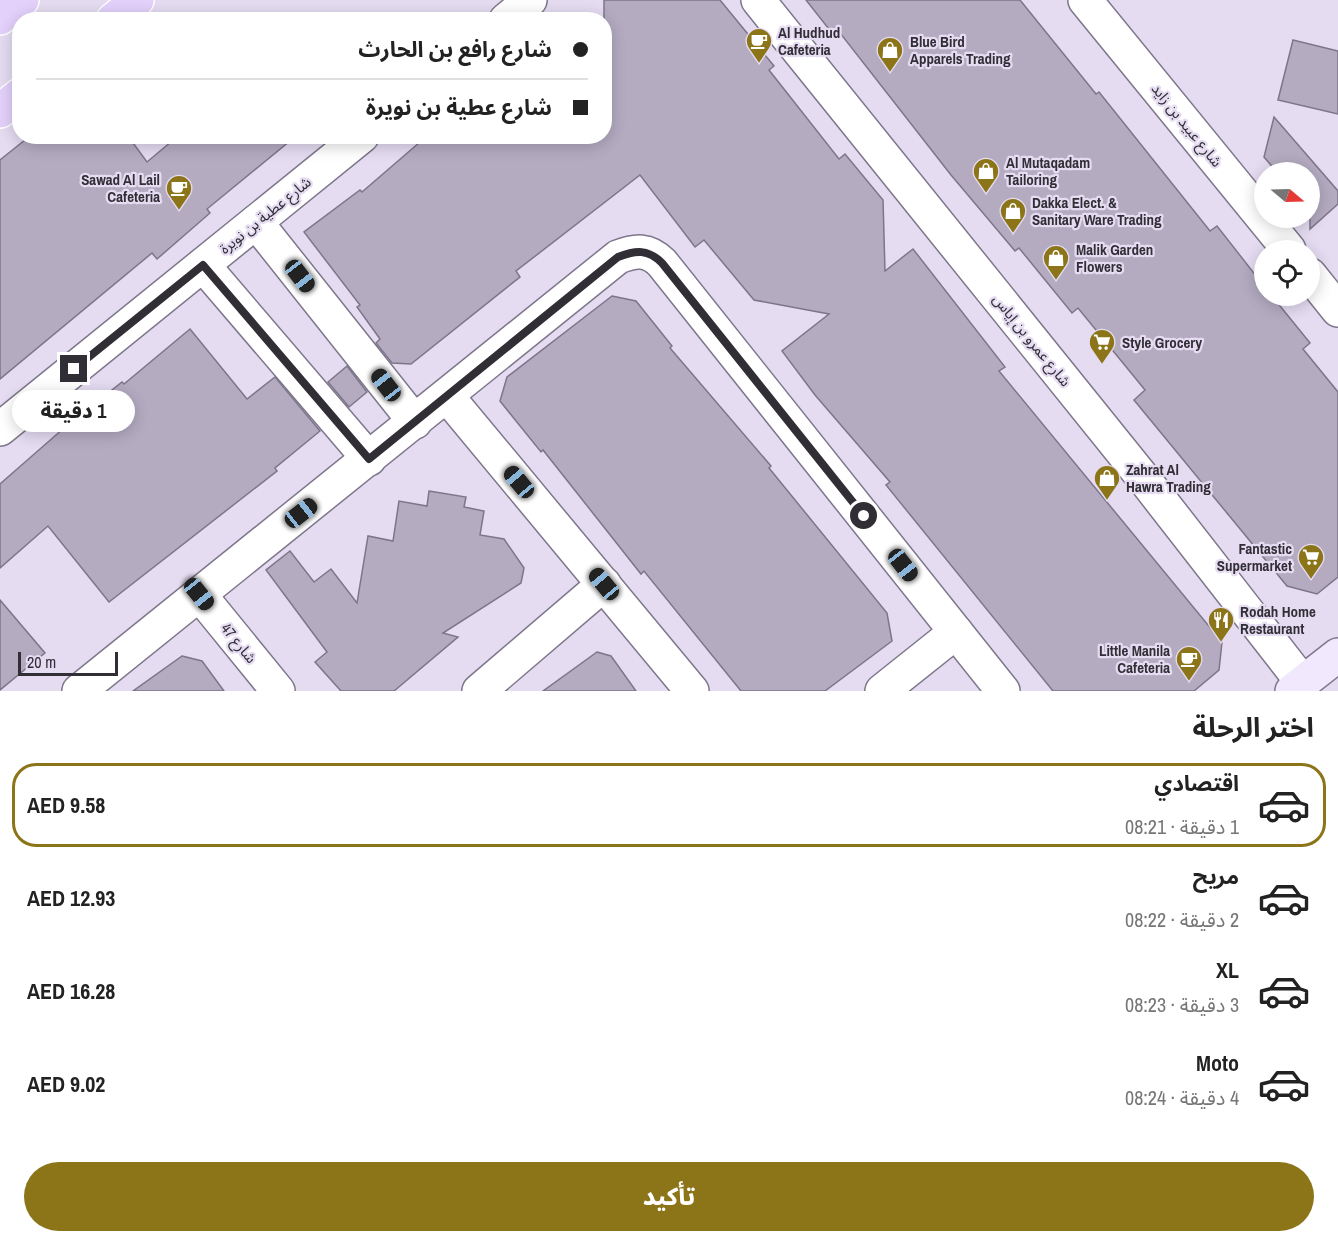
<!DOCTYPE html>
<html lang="ar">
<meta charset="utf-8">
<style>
body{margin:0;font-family:"Archivo Narrow","Noto Sans Arabic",sans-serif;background:#f6f6f6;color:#222;direction:rtl;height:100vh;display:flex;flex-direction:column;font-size:22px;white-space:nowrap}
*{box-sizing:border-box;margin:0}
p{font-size:20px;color:#767676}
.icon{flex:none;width:33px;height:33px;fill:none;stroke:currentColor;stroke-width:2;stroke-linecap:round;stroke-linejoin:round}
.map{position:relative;height:691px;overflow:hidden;direction:ltr}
.panel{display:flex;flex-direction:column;background:#fff;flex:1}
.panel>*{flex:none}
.top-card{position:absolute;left:12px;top:12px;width:600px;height:132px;border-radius:24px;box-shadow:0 3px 15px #0003;direction:rtl;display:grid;align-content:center;height:132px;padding:0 24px;background:#fff}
.needle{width:39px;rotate:109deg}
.tools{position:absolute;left:1254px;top:162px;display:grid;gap:12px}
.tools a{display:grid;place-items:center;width:66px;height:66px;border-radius:50%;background:#fff;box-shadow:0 3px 15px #0003;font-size:30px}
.scale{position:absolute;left:18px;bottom:15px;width:100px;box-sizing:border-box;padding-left:6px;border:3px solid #312e36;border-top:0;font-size:16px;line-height:21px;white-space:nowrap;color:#312e36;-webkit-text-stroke:4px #e5dcf2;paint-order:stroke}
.end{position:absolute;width:27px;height:27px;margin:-14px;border:8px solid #312e36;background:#fff;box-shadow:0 0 0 3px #fff}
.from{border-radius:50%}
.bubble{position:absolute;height:42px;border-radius:21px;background:#fff;box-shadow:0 3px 15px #0003;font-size:20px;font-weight:800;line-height:42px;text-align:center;direction:rtl}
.car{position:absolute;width:18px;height:36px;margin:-18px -9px;border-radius:8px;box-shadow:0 0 4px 2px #0007;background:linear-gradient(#222 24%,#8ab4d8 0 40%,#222 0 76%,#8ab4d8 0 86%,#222 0)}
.top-card b{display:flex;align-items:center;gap:21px;height:57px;font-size:22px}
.top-card b+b{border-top:2px solid #e0e0e0}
.top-card i{width:15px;height:15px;background:#222}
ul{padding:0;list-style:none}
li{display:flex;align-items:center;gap:18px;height:84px;margin:0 12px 9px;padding:0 12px;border:3px solid transparent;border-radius:24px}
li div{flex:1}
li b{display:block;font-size:22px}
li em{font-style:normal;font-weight:800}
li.selected{border-color:#8c7518}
li>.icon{width:54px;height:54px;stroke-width:1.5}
h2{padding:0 24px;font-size:27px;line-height:72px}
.primary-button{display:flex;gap:12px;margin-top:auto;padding:12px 24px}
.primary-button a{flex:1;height:69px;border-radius:36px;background:#8c7518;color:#fff;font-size:24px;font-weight:800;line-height:69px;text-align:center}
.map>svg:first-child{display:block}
.building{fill:#b4abc1;stroke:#7d7589;stroke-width:1.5}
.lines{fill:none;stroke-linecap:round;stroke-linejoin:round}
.street-casing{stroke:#7e768a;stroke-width:36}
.secondary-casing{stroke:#7e768a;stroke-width:36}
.primary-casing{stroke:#fff;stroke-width:36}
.street{stroke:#fff;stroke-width:33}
.secondary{stroke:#f1e8fd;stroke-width:33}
.primary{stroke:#e3d1fb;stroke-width:33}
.route{stroke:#312e36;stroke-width:8}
.labels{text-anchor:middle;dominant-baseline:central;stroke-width:4.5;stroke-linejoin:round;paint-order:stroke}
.poi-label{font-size:15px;font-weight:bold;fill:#312e36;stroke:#e5dcf2;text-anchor:start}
.street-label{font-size:15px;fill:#312e36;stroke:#e5dcf2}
</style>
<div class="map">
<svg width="1338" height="691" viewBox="0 0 1338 691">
<rect width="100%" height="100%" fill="#e5dcf2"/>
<g class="building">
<polygon points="604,0 720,0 774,66 769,70 839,159 845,154 883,200 885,271 913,249 1005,367 999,371 1222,642 1219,670 1194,691 1053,691 886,485 890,482 815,395 782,351 829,314 754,300 704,240 695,247 640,175 516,271 520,277 411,364 392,363 376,343 380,339 357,307 360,305 304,232 360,190 362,192 427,136 604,136"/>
<polygon points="806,0 1020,0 1096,94 1099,92 1210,231 1217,226 1264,286 1264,296 1272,296 1310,343 1303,349 1338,392 1338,577 1317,594 1287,586 1134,400 1145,390 1078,308 1072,313 1019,248 1015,251 951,175 837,29 832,33"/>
<polygon points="1293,40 1338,51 1338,114 1278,100"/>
<polygon points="1274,117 1338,191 1338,204 1310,229 1310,172 1277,172 1264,157"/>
<polygon points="30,136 128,136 147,162 178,136 296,136 207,209 210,213 157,259 152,253 0,379 0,160"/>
<polygon points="612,296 636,301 672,346 670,348 771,466 769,468 887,613 892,641 825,691 741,691 644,571 641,574 543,450 541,452 500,401 507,377"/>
<polygon points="190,329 247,399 275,377 320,431 275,468 277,471 109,602 48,526 0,568 0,484 64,428 122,382 124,384"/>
<polygon points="347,366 367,392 349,407 328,382"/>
<polygon points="429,491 466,497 464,507 484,511 480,535 504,539 524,568 521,583 443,633 458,637 394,691 341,691 315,662 327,652 266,570 290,551 314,582 331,569 357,603 368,536 393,541 399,501 427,506"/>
<polygon points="0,600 45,653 0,690"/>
<polygon points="597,652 611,656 636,691 543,691"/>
<polygon points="182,656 202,661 224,691 133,691"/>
</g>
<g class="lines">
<g class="street-casing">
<g id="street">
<polyline points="758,0 1148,484 1303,683"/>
<polyline points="1085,0 1289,250"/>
<polyline points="506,20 530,0"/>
<polyline points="256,222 415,422"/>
<polyline points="203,265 369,459"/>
<polyline points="1310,275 1338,310"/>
<polyline points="447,396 692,691"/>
<polyline points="0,429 362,136"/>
<polyline points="199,594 278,691"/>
<path d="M 79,691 L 618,257 C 636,250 648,249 662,263 L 1003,691"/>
<polyline points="479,691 604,584"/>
<polyline points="882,691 956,632"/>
</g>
</g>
<g class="secondary-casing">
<polyline id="secondary" points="1292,691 1338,655"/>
</g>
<g class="primary-casing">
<g id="primary">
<polyline points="0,18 22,0"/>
<polyline points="113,20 137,0"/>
<polyline points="0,111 20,95"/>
</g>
</g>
<use href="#street" class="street"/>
<use href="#secondary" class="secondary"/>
<use href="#primary" class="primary"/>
</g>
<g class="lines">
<path class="route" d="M 74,369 L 203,265 L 369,459 L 618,257 C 636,250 648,249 662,263 L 864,516"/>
</g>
<defs>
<g id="cafe-pin" transform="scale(1.35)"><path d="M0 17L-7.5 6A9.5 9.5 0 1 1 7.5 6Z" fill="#8c7518" stroke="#e5dcf2"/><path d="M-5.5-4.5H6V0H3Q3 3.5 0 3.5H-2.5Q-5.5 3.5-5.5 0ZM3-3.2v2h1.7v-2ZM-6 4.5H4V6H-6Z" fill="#fff"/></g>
<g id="shop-pin" transform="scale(1.35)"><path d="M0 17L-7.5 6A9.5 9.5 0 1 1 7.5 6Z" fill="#8c7518" stroke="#e5dcf2"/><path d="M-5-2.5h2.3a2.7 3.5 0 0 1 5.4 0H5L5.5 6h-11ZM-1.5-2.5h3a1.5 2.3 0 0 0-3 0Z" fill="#fff"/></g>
<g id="supermarket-pin" transform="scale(1.35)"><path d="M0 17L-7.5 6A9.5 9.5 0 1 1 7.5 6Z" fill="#8c7518" stroke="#e5dcf2"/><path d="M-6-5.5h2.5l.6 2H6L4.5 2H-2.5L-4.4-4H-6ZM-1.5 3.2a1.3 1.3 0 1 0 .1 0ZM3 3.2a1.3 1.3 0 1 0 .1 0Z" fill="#fff"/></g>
<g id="restaurant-pin" transform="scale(1.35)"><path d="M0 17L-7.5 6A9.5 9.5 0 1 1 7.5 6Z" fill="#8c7518" stroke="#e5dcf2"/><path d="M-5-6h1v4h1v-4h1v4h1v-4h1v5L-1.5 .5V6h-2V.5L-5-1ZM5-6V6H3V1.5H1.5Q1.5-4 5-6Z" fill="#fff"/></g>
</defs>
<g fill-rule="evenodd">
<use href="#cafe-pin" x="759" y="41"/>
<use href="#shop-pin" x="890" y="50"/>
<use href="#shop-pin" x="986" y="171"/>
<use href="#cafe-pin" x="179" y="188"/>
<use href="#shop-pin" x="1013" y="211"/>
<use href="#shop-pin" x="1056" y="258"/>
<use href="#supermarket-pin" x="1102" y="342"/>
<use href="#shop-pin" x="1107" y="478"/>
<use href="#supermarket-pin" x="1311" y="557"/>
<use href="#restaurant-pin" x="1221" y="620"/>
<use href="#cafe-pin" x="1189" y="659"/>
</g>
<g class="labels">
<g class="poi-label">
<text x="778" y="32">Al Hudhud<tspan x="778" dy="17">Cafeteria</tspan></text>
<text x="910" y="41">Blue Bird<tspan x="910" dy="17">Apparels Trading</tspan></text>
<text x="1006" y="162">Al Mutaqadam<tspan x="1006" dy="17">Tailoring</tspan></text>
<text x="160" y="179" text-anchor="end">Sawad Al Lail<tspan x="160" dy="17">Cafeteria</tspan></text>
<text x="1032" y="202">Dakka Elect. &amp;<tspan x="1032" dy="17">Sanitary Ware Trading</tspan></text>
<text x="1076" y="249">Malik Garden<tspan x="1076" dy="17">Flowers</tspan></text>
<text x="1122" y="342">Style Grocery</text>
<text x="1126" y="469">Zahrat Al<tspan x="1126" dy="17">Hawra Trading</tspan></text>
<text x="1292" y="548" text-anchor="end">Fantastic<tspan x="1292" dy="17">Supermarket</tspan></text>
<text x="1240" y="611">Rodah Home<tspan x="1240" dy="17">Restaurant</tspan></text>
<text x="1170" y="650" text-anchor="end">Little Manila<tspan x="1170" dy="17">Cafeteria</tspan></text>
</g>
<g class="street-label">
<text transform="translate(1187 125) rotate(51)">شارع عبيد بن زايد</text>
<text transform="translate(265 215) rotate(-39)">شارع عطية بن نويرة</text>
<text transform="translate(1032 340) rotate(51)">شارع عمرو بن إياس</text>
<text transform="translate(239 643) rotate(51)">شارع 47</text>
</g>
</g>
</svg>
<div class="tools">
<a><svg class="needle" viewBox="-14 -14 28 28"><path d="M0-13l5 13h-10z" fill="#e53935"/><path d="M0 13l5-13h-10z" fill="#767676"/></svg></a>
<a><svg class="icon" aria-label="locate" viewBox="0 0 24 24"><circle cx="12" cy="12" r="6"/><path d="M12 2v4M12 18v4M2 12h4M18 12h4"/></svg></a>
</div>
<div class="scale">20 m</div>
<i class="end from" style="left:864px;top:516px"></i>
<i class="end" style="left:74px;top:369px"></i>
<div class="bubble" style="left:12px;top:390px;width:123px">1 دقيقة</div>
<i class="car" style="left:300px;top:276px;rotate:142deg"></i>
<i class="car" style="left:386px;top:385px;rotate:322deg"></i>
<i class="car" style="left:519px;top:482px;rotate:320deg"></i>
<i class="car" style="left:301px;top:513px;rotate:52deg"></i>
<i class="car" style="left:903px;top:565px;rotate:142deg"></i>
<i class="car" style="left:604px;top:584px;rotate:320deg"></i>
<i class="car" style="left:199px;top:594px;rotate:141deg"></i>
<div class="top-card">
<b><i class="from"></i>شارع رافع بن الحارث</b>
<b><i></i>شارع عطية بن نويرة</b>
</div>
</div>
<section class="panel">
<h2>اختر الرحلة</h2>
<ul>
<li class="selected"><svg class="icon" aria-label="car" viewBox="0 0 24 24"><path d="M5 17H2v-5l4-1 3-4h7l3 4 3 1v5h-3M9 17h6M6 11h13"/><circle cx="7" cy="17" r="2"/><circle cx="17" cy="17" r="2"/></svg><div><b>اقتصادي</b><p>1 دقيقة · 08:21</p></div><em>AED 9.58</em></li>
<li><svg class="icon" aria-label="car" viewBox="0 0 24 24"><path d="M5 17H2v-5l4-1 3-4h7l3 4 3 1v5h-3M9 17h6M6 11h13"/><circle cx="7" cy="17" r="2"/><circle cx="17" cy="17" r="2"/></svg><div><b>مريح</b><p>2 دقيقة · 08:22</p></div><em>AED 12.93</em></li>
<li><svg class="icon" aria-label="car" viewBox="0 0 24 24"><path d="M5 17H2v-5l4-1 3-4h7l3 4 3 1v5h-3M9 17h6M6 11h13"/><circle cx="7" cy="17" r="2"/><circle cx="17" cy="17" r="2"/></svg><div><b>XL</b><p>3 دقيقة · 08:23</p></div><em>AED 16.28</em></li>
<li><svg class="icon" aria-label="car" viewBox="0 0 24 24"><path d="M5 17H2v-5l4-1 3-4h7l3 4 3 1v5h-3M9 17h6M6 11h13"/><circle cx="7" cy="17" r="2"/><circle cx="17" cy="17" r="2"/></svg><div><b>Moto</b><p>4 دقيقة · 08:24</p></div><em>AED 9.02</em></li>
</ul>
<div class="primary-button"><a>تأكيد</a></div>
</section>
